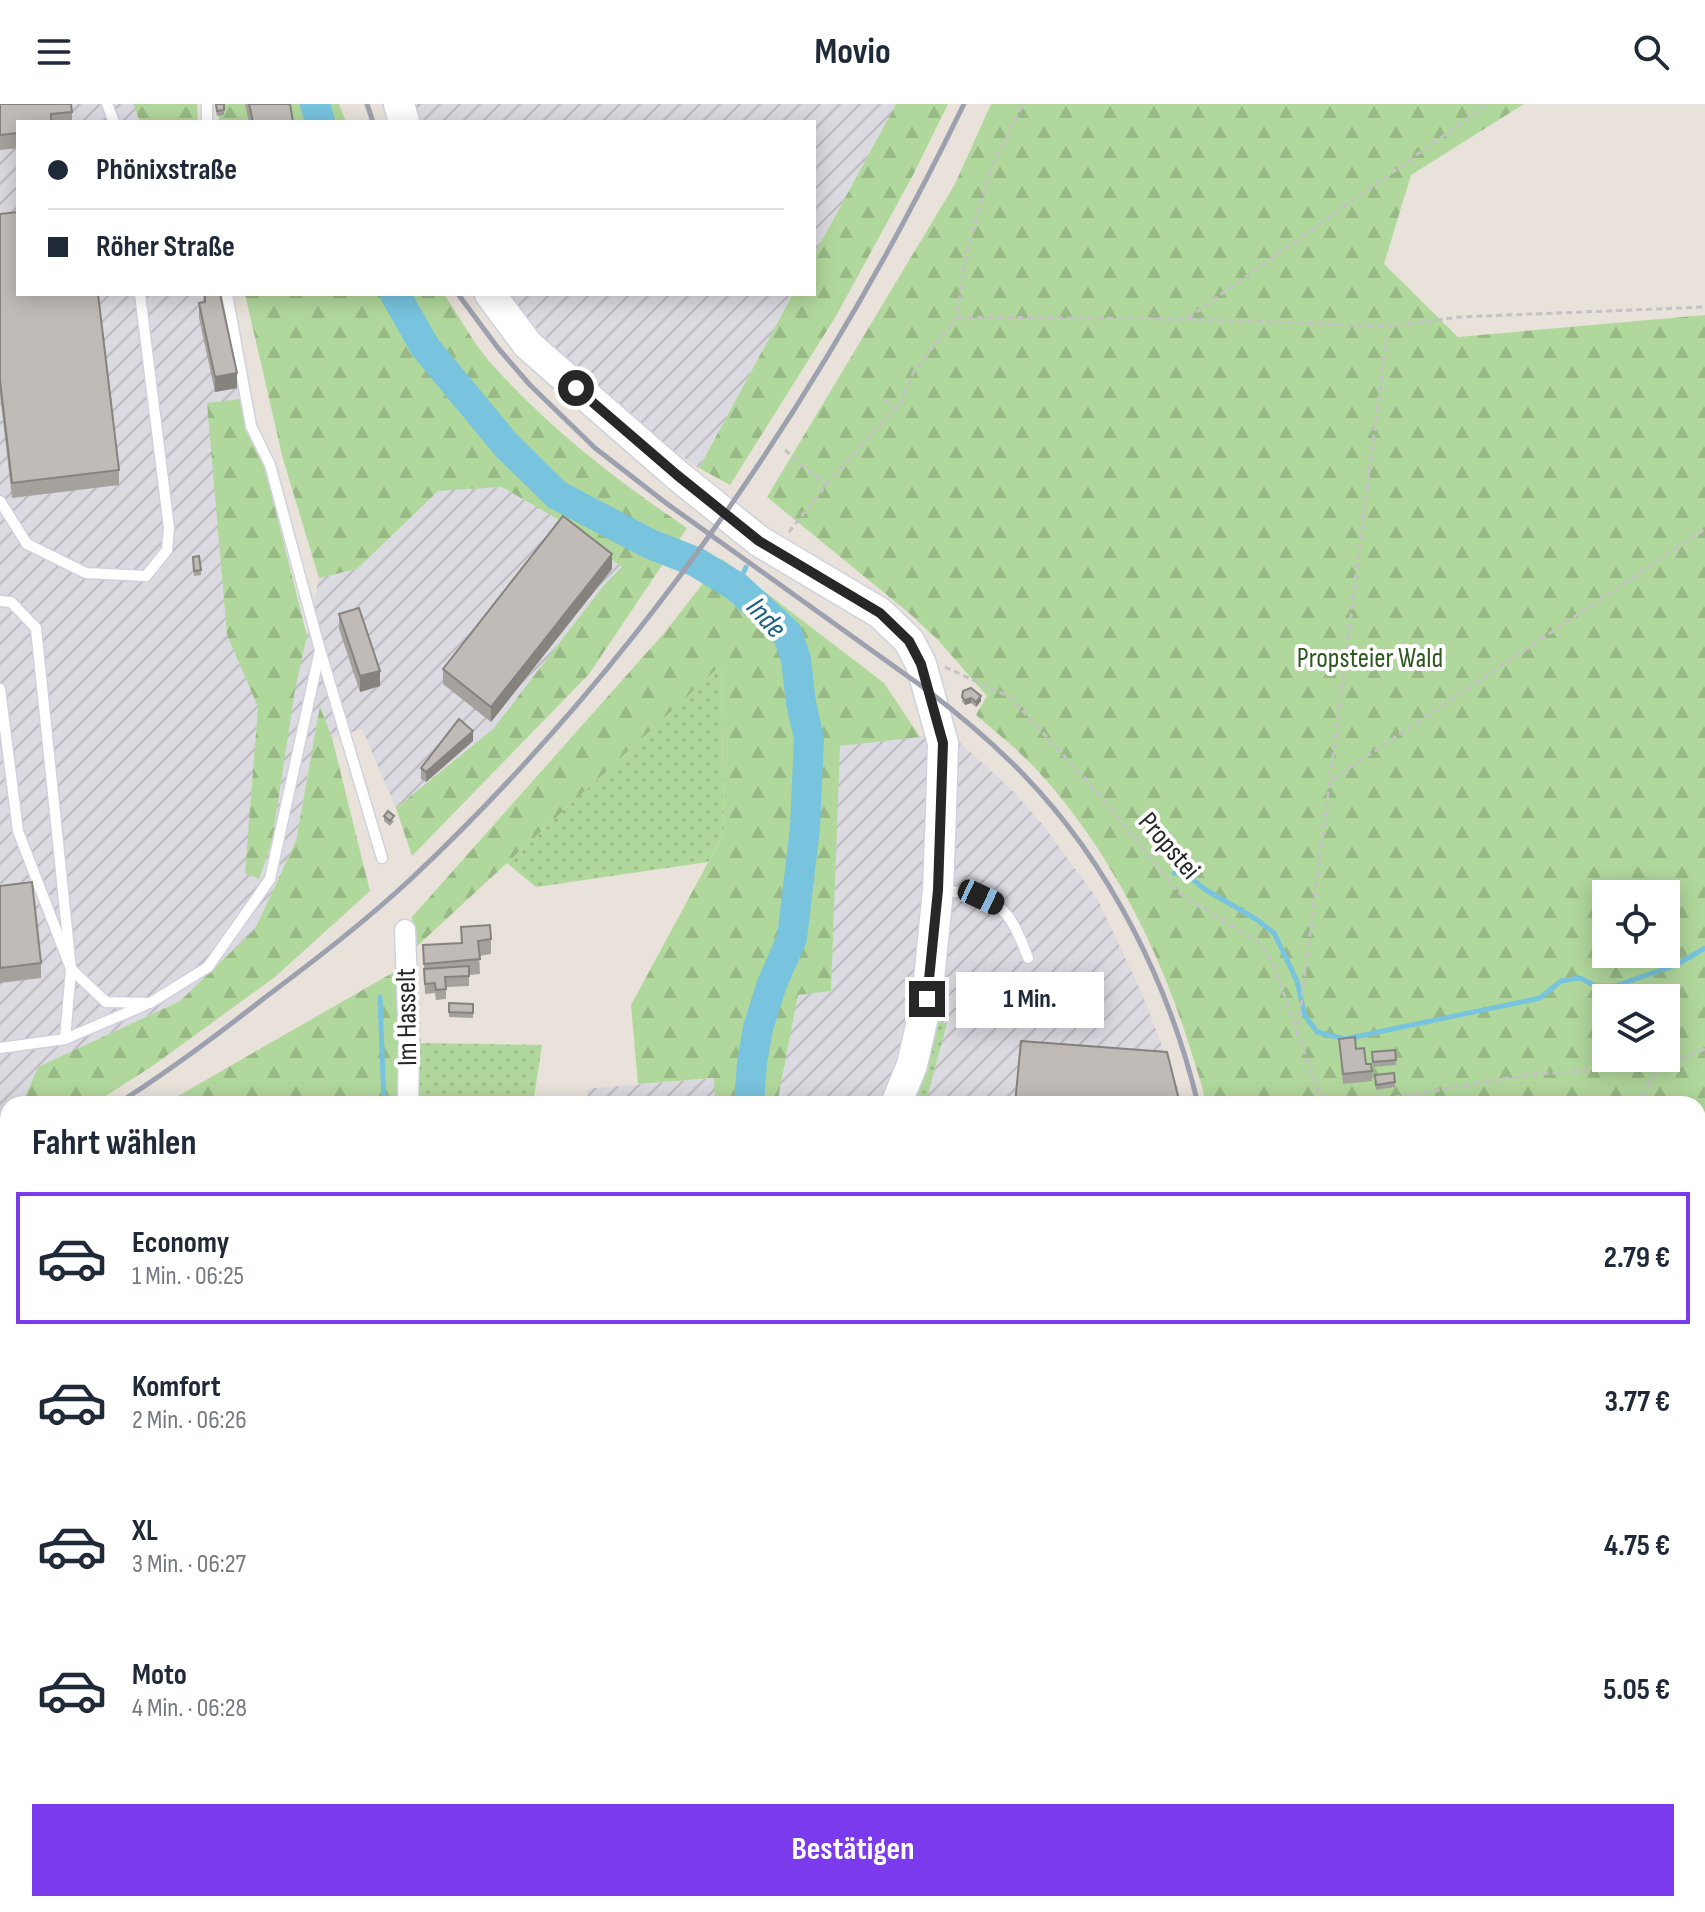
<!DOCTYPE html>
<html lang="de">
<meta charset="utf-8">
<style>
body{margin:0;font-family:"Sofia Sans Condensed",sans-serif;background:#f6f6f7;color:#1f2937;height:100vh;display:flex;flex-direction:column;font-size:30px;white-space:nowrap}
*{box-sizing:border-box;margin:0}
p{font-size:26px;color:#747a83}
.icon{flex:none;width:44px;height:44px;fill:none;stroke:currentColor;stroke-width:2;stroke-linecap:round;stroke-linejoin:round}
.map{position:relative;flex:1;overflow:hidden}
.details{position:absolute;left:0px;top:992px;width:1706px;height:816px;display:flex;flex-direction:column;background:#fff;border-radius:24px 24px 0 0;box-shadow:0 4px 20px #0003}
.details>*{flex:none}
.top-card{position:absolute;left:16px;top:16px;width:800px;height:176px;border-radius:0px;box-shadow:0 4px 20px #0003;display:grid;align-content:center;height:176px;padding:0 32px;background:#fff}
.fabs{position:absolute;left:1592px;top:776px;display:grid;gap:16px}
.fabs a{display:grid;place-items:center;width:88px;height:88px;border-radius:0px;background:#fff;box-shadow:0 4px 20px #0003;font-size:40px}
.end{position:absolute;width:36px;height:36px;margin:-18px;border:10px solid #272727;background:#fff;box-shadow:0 0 0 4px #fff}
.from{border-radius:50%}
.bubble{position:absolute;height:56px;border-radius:0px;background:#fff;box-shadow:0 4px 20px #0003;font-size:26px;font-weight:700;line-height:56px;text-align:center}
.car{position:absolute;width:24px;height:48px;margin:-24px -12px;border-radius:10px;box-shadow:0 0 6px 2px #0007;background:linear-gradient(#222 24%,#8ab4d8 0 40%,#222 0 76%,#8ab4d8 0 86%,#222 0)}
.top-card b{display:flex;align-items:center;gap:28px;height:76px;font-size:30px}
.top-card b+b{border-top:2px solid #e0e1e3}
.top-card i{width:20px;height:20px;background:#1f2937}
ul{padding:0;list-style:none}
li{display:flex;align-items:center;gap:24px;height:132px;margin:0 16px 12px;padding:0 16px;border:4px solid transparent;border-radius:0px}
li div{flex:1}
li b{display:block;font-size:30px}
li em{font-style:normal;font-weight:700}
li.on{border-color:#7c3aed}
li>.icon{width:72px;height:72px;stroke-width:1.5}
h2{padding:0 32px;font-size:36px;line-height:96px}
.button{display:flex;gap:16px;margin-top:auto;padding:16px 32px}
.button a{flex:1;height:92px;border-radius:0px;background:#7c3aed;color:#fff;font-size:32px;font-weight:700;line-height:92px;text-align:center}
header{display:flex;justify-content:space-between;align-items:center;height:104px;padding:0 32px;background:#fff;font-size:36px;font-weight:700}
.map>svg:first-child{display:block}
.industrial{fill:url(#industrial-furrows)}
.grass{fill:url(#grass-dots)}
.forest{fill:url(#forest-firs);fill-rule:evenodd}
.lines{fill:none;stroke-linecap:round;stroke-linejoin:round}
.stream{stroke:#78c3de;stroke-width:5}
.river{stroke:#78c3de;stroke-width:30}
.service-casing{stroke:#cfd2de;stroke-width:13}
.minor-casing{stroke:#cfd2de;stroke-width:23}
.secondary-casing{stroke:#cfd2de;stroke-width:33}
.path{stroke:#c3c3c3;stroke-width:3;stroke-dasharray:6 4;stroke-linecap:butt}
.service{stroke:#fff;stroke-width:10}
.minor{stroke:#fff;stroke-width:20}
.secondary{stroke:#fff;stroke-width:30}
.rail{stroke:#9da0af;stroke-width:5}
.wall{fill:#a5a19d}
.shaded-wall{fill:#86837f}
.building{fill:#c0bbb6;stroke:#86837f;stroke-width:2}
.route{stroke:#272727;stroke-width:10}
.labels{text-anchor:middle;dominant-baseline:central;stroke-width:8;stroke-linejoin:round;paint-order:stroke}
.park-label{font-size:28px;fill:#2d5921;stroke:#fff}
.street-label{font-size:28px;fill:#272727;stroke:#fff}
.water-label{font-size:30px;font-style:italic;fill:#1d6185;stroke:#fff}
</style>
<header><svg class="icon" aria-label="menu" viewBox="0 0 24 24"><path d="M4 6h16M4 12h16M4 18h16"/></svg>Movio<svg class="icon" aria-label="search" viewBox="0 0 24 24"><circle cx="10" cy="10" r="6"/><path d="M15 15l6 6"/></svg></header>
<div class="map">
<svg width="1705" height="1808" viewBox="0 0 1705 1808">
<defs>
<pattern id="industrial-furrows" width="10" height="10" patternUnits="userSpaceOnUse" patternTransform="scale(2)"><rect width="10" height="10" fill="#dcdae1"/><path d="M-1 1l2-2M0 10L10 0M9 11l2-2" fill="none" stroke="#bdbbc1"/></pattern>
<pattern id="grass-dots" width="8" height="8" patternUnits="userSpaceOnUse" patternTransform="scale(2)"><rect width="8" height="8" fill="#b1d89c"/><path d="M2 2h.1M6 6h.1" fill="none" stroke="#98b986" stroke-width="1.8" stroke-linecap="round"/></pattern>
<pattern id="forest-firs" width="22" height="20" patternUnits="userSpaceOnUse" patternTransform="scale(2)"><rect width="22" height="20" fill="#b1d89c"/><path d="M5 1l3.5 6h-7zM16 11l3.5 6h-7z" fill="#98b986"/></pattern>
</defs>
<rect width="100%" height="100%" fill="#e8e2da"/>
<g class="industrial">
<polygon points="0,0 133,0 140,18 18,18 18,190 220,190 240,295 208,300 227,531 258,603 246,769 295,586 319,474 357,465 438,386 502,383 554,413 622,463 604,481 493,625 396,704 362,625 332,634 320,603 296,737 255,825 180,897 38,963 22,1000 8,1000 8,1029 0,1032"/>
<polygon points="413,0 896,0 814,151 814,18 418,18"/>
<polygon points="504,190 793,190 699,364 627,316 538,231"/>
<polygon points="949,629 1009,683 1042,720 1098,796 1143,892 1184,1000 777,1000 798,891 831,886 839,641"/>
<polygon points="715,974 715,1000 589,1000 587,985"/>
<polygon points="757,1800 949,1800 944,1808 757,1808"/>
</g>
<g class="grass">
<polygon points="721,560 724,729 708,758 536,783 507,759"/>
<polygon points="937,918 947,919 928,990 924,1000 915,1000"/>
<polygon points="418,939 542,941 533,1000 417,1000"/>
<polygon points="8,1149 8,1650 0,1656 0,1154"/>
<polygon points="1698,1662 1705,1662 1705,1808 1592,1808 1594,1800 1698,1800"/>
</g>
<g class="forest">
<polygon points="133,0 197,0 198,18 140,18"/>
<polygon points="218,0 339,0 346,18 219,18"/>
<polygon points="896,0 948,0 913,71 836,212 730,381 699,364 793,190 814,190 814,151"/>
<path d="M 991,0 L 1524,0 L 1411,71 L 1384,160 L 1458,233 L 1705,211 L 1705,1662 L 1698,1662 L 1698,1000 L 1206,1000 C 1203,982 1196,964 1191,947 C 1160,846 1108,742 1035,664 C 1017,645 996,628 976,611 L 987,592 L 938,536 L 909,509 L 767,393 L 955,80 ZM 1606,790 L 1666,790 L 1666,850 L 1606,850 ZM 1606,894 L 1666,894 L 1666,954 L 1606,954 Z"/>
<path d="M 245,190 L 444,190 C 459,212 472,237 489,257 C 546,322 616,376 687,424 L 589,570 L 412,752 L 396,704 L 493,625 L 604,481 L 622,463 L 554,413 L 502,383 L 438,387 L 357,465 L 319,474 L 283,355 Z"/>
<polygon points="240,295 245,325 265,364 307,532 295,586 272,737 259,775 245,769 258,603 227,531 207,299"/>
<polygon points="722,455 884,579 920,633 840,642 831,887 798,891 777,1000 715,1000 714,974 638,980 631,901 724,729 721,561 415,844 412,813 665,528"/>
<polygon points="320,602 332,634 370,787 275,873 151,963 93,1000 22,1000 38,963 180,897 255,825 296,737"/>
<polygon points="401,864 397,1000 164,1000"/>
<polygon points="8,1650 8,1742 0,1726 0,1656"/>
<polygon points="8,1759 8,1800 547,1800 550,1808 0,1808 0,1777"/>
<polygon points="567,1800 736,1800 735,1808 570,1808"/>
<polygon points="1127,1800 1594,1800 1592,1808 1127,1808"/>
</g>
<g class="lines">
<g class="stream">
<polyline points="737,483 746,463"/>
<polyline points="1174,769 1188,772 1206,786 1256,815 1274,829 1297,877 1305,912 1317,928 1345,935 1540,894 1561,877 1580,874 1596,882 1615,882 1676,861 1705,844"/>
<polyline points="799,775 812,776"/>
<polyline points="380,893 384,1000"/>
<polyline points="532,1800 534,1808"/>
</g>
<g class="river">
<polyline points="315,0 320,18"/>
<polyline points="395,190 425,243 506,341 557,391 650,440 696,458 737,483 787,529 796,555 801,599 809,634 805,724 792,834 772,880 758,924 752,959 749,1000"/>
<polyline points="690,1808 691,1800"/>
</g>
<g class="service-casing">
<g id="service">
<polyline points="107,0 114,18"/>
<polyline points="207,0 207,18"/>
<polyline points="227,190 251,322 270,361 320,546 382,754"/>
<polyline points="0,397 27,440 86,469 146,472 167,446 169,424 140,190"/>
<polyline points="0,497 11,498 36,524 71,865 65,935"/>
<polyline points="0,585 18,727 71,865 106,898 150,899 208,863 270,775 320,546"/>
<path d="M 940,786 C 997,792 1008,800 1028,854"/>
<polyline points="0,944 65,935 145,901"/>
</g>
</g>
<g class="minor-casing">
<g id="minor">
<polyline points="405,826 409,934 408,1000"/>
<polyline points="556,1800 559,1808"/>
</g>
</g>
<g class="secondary-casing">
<g id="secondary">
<polyline points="399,0 404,18"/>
<polyline points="490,190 528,241 677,371 759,437 880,509 909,537 921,560 943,639 941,707 938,786 927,895 912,961 896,1000"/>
<polyline points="749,1808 749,1800"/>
</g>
</g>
<g class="path">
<polyline points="957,213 1186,215 1388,222 1460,213 1705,203"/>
<polyline points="1188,214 1488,0"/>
<polyline points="885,295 893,304"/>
<polyline points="785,346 826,381"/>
<polyline points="789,428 826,381 901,298 914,267 957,213 966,150 990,67 1023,0"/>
<polyline points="945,563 1010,593 1099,690 1179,789 1258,838 1273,859 1319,989 1346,1000"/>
<polyline points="1333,675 1705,425"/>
<polyline points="1297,932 1387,230"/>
<polyline points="1355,1000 1533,970 1660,963 1705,945"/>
<polyline points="1637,1000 1660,963"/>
<polyline points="0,1662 8,1656"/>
<polyline points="0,1702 8,1702"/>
<polyline points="398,1800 401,1808"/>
<polyline points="54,1808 58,1800"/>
<polyline points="481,1808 486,1800"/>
</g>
<use href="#service" class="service"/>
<use href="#minor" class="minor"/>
<use href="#secondary" class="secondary"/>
<g class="rail">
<polyline points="367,0 373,18"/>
<path d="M 458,190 L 498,244 L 530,281 L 595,344 L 666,399 L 927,586 C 961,612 993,639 1023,670 C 1110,760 1169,879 1198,1000"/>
<path d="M 117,1000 C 168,968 216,932 263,895 C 315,856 366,817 413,773 C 646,553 825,286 964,0"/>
<polyline points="0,1070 8,1066"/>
<polyline points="963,1808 968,1800"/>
</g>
</g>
<g class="wall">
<polygon points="0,0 72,8 72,18 18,18 18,44 0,46"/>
<polygon points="215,0 224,0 224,11 217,12"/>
<polygon points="245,0 290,0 293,18 249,18"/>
<polygon points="0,110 119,366 119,381 12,394 0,291"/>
<polygon points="203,190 220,190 237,284 215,288 199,214 199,199 204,198"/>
<polygon points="193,453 201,466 201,471 194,472"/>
<polygon points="612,465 491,618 443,580 443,565"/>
<polygon points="339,510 380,582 360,588 339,525"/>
<polygon points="963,587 981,597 976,603 971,599 965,601 962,598"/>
<polygon points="473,637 426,678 421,675 421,664"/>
<polygon points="384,712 394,717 390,722 384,717"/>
<polygon points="0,782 41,859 41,874 0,879"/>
<polygon points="461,823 491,835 491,850 479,852 480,870 469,871 469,882 446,883 446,895 436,896 435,889 425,890 423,841 461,839"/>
<polygon points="449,899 473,900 473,914 449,913"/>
<polygon points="1339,935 1356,945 1372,967 1372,977 1343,980"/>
<polygon points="1395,946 1396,961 1373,963 1372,948"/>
<polygon points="1375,971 1395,978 1395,983 1376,986"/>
<rect x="761" y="1800" width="60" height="8"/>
</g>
<g class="shaded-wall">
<polygon points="237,269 237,284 215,288 215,273"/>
<polygon points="612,450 612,465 491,618 491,603"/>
<polygon points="380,567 380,582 360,588 360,572"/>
<polygon points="981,592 981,597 976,603 976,598"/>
<polygon points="971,594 971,599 965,601 965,596"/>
<polygon points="473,627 473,637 426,678 426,668"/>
</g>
<g class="building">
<polygon points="0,0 71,0 72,8 51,10 51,18 18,18 18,29 0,31"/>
<polygon points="216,0 224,0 224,6 217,7"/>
<polygon points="249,0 290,0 293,18 253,18"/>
<polygon points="18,108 18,190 98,190 119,366 12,379 0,276 0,110"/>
<polygon points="220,190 237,269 215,273 199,199 205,198 205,191"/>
<polygon points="563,412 612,450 491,603 443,565"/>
<polygon points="199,452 201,466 194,467 193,453"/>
<polygon points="359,504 380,567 360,572 339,510"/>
<polygon points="971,584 981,592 976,598 971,594 965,596 962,593 963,587"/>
<polygon points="459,615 473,627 426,668 421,664"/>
<polygon points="388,707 394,712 390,717 384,712"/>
<polygon points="32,778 41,859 0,864 0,782"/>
<polygon points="490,821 491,835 478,837 480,855 424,860 423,841 462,839 461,823"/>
<polygon points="469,862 469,872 445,873 446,885 436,886 435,879 425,880 424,865"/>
<polygon points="449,899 473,900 473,909 449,908"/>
<polygon points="1355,933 1356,945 1364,944 1366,960 1371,960 1372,967 1343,970 1339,935"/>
<polygon points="1021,937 1167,948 1180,1000 1015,1000"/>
<polygon points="1395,946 1396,956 1373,958 1372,948"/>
<polygon points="1394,969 1395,978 1376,981 1375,971"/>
<polygon points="883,1800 896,1800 904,1805 903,1808 877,1808"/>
</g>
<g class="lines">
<polyline class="route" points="576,284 677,371 759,437 880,509 909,537 921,560 943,639 938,786 927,895"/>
</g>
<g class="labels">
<g class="park-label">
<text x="1370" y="554">Propsteier Wald</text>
</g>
<g class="street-label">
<text transform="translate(1169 742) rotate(49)">Propstei</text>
<text transform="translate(407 913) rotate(-91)">Im Hasselt</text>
</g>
<g class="water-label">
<text transform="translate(766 514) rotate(48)">Inde</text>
</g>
</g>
</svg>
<div class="fabs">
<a><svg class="icon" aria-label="locate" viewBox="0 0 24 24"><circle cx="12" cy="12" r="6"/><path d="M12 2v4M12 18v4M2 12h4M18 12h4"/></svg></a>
<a><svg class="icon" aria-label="layers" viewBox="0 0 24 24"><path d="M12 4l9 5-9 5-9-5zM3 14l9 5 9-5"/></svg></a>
</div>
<i class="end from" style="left:576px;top:284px"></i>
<i class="end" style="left:927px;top:895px"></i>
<div class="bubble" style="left:956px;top:868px;width:148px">1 Min.</div>
<i class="car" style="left:981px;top:793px;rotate:115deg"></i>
<div class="top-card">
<b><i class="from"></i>Phönixstraße</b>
<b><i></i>Röher Straße</b>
</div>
<section class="details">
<h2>Fahrt wählen</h2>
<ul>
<li class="on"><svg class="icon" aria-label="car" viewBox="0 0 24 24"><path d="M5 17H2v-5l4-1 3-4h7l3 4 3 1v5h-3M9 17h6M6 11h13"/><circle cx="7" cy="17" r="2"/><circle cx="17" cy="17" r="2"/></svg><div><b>Economy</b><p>1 Min. · 06:25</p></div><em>2.79 €</em></li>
<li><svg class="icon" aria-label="car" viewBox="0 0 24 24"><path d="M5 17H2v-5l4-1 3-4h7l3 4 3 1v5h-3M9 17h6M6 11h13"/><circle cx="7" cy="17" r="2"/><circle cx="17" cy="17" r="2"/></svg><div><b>Komfort</b><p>2 Min. · 06:26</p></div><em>3.77 €</em></li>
<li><svg class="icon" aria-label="car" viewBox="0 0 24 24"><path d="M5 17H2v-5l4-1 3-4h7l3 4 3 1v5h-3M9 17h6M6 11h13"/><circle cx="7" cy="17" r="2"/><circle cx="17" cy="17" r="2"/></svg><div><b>XL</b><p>3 Min. · 06:27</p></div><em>4.75 €</em></li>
<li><svg class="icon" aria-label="car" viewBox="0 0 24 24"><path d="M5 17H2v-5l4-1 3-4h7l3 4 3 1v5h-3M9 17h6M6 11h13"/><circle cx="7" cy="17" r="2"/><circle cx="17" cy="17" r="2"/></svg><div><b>Moto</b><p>4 Min. · 06:28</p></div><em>5.05 €</em></li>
</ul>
<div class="button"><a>Bestätigen</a></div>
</section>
</div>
